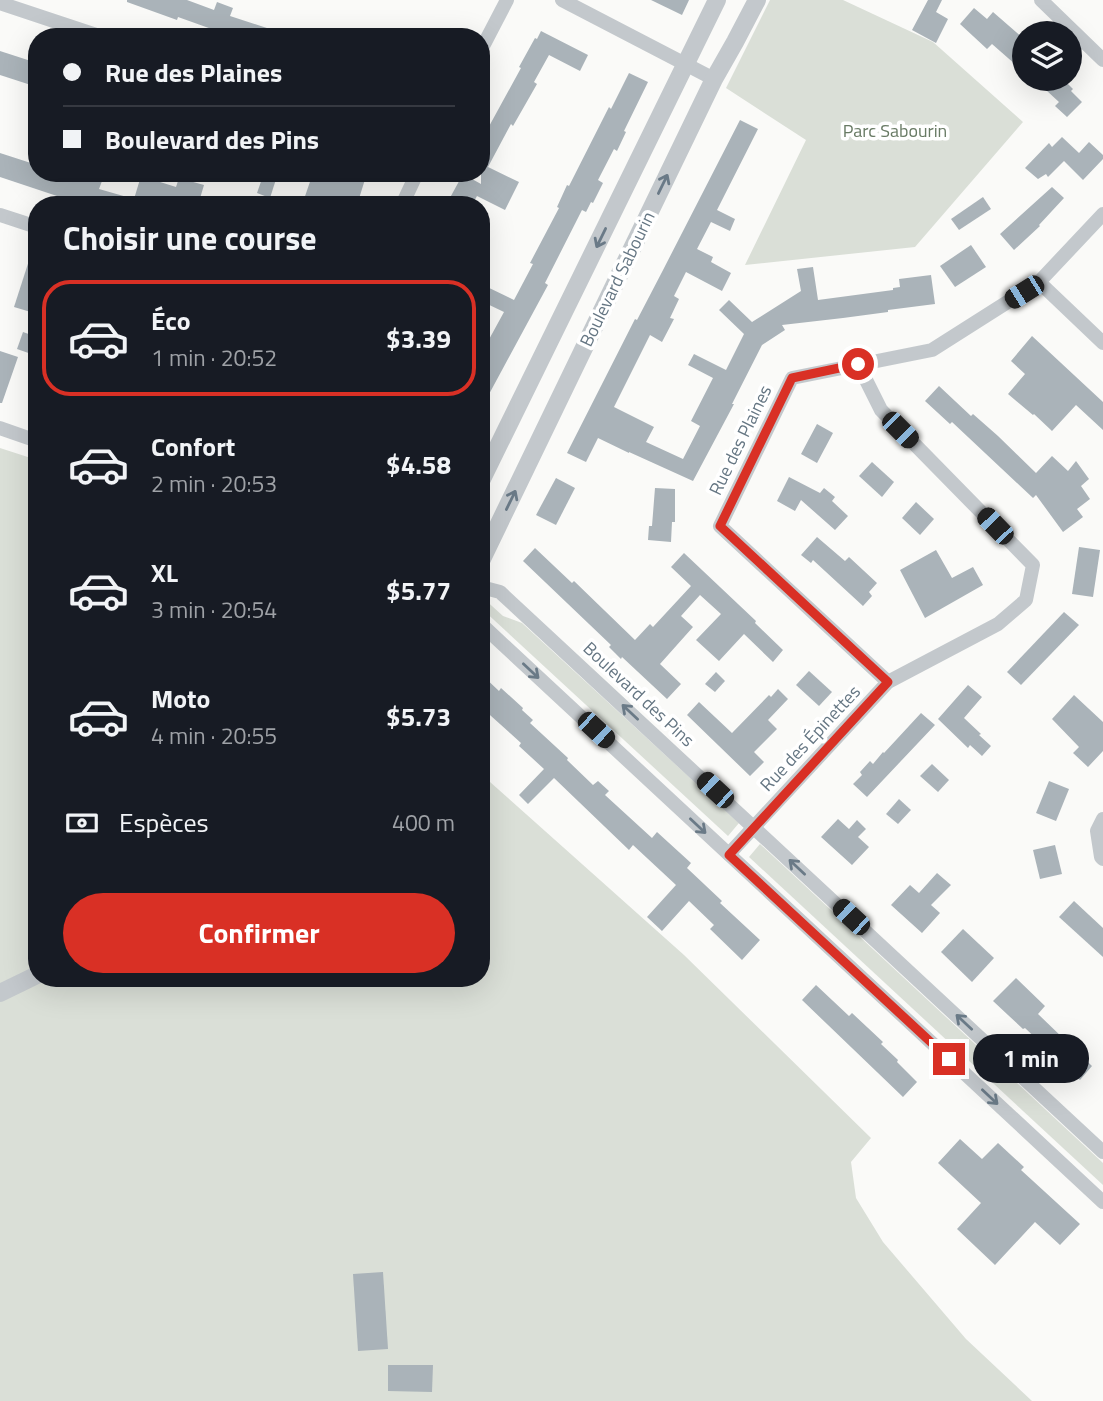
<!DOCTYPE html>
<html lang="fr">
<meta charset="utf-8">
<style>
body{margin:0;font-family:"Titillium Web",sans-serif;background:#242831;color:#f1f3f6;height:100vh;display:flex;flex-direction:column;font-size:26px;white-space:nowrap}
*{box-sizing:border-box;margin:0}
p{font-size:23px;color:#9ea1a6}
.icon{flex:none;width:38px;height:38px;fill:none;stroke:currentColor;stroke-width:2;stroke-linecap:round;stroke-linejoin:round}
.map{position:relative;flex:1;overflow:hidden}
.side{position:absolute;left:28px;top:196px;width:462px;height:791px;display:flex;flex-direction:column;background:#171b24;border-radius:28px;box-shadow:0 7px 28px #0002}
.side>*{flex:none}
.banner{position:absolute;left:28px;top:28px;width:462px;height:154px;border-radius:28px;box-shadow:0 7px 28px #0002;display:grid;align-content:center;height:154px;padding:0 35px;background:#171b24}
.fabs{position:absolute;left:1012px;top:21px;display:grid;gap:14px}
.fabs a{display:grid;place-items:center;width:70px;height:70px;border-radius:50%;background:#171b24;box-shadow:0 7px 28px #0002;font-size:35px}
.end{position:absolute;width:32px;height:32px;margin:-16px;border:9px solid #d93025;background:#fff;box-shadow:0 0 0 4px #fff}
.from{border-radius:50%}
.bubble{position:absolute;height:49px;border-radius:24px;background:#171b24;box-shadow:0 7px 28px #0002;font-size:23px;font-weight:700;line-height:49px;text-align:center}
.car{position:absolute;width:21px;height:42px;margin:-21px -10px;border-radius:9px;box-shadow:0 0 5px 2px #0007;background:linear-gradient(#222 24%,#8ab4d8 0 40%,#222 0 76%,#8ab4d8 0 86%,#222 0)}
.banner b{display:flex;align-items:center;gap:24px;height:66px;font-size:26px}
.banner b+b{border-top:2px solid #363941}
.banner i{width:18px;height:18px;background:#f1f3f6}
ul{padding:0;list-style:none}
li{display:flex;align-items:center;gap:21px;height:116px;margin:0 14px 10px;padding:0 21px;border:4px solid transparent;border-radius:28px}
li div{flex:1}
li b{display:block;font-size:26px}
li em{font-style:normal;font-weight:700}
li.selected{border-color:#d93025}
li>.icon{width:63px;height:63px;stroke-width:1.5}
h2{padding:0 35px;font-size:32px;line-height:84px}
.pay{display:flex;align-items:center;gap:18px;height:77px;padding:0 35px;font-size:26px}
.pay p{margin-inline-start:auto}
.button{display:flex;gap:14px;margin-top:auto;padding:14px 35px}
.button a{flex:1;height:80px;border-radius:42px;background:#d93025;color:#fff;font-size:28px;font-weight:700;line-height:80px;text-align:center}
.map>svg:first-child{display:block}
.green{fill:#dadfd7}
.building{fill:#aab3b9}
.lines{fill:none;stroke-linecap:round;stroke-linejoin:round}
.minor{stroke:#c3c8cc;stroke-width:14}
.tertiary{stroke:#c3c8cc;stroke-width:18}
.oneway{stroke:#6a7a87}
.route{stroke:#d93025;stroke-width:9}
.labels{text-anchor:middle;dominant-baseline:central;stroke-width:7;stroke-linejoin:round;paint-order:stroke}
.park-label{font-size:18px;fill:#687a64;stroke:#fff}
.street-label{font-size:18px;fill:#657683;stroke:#fff}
</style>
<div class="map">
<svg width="1103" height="1401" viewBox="0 0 1103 1401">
<rect width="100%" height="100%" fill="#fafaf8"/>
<g class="green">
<polygon points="770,0 843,0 933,42 1023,122 915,247 745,265 806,140 726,88"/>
<polygon points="0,448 37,460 37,978 481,978 481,774 684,955 871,1138 851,1162 856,1198 883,1242 966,1339 1032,1401 0,1401"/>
<polygon points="481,596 503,616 522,623 739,823 728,836 481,608"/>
<polygon points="760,844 1103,1163 1103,1185 749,857"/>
</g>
<g class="building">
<polygon points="127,0 187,0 214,10 217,2 233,8 230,16 288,35 287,37 234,37 178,17 177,20 127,2"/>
<polygon points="651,0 689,0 682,15"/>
<polygon points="928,0 942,0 936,12 948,19 936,43 912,30"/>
<polygon points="974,8 987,19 993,12 1024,39 1024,72 992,44 987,49 960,24"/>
<polygon points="541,31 588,55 580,71 549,55 534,82 537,84 513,126 511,124 488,167 519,182 505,210 477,196 472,205 446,205 463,174 481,184 481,141 521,68 519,67 535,38 537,39"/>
<polygon points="0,51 37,63 37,87 0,75"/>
<polygon points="629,73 648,82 624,131 626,132 617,151 614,149 598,180 603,183 593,203 591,202 586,212 582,210 545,283 548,285 481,409 481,354 504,312 481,301 481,284 514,300 533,264 530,263 559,208 557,207 567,185 569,186 609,107 611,109"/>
<polygon points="1034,79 1063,79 1073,89 1071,91 1082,102 1067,117 1055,106 1059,102"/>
<polygon points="740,120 758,129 717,210 735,219 730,231 711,222 697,249 713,257 711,262 731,273 722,291 686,272 674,296 679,299 670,318 674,319 662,342 650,335 614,407 654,427 646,442 683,459 700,426 691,421 713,378 688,365 694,354 726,370 744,334 719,310 729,300 752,322 801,291 797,269 813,267 818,300 893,290 893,288 900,287 899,279 931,275 935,304 888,310 888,312 843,318 782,325 785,330 762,345 732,404 734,404 693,481 629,452 629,453 598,438 586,462 567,453 635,319 637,320 662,272"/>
<polygon points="1062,137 1079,153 1089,142 1103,155 1103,159 1083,180 1064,161 1048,177 1046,174 1038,179 1025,168 1049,143 1052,147"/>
<polygon points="0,153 37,165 37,173 105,173 99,189 134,199 141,176 176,187 179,178 204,185 198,205 64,205 66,199 0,177"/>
<polygon points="264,173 278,173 270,198 257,193"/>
<polygon points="313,173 367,173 357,205 347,205 320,196 317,205 302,205"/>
<polygon points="1052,187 1064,198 1039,225 1040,226 1014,250 1000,234"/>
<polygon points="983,197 991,209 959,230 951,219"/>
<polygon points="34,245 37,245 37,303 34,313 14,307"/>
<polygon points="971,245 986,267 955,287 940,266"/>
<polygon points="23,332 37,337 37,356 17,349"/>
<polygon points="1032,336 1103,402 1103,430 1076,405 1052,431 1034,414 1033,415 1008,394 1025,374 1011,361"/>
<polygon points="0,351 18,357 2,403 0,403"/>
<polygon points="939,386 971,416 973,414 998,436 1036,473 1052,456 1068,471 1076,461 1089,479 1081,486 1090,499 1077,509 1083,517 1063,532 1036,495 1033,498 952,422 950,424 925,401"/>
<polygon points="817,424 833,433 817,463 801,454"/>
<polygon points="872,462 894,482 882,497 859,476"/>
<polygon points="789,477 820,493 824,488 835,497 832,501 848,516 835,530 801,500 795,511 777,501"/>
<polygon points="556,478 575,488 556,525 536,515"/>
<polygon points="655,488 675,489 675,522 672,522 671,542 648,540 649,526 652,526"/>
<polygon points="916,502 934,519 920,535 902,518"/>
<polygon points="817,537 845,561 849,557 877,583 869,592 872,596 863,606 813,560 811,563 801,555"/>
<polygon points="1079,547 1100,550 1093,597 1072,594"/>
<polygon points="535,548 572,583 574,581 635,640 650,624 653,627 691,586 671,567 684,553 756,621 755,623 783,650 773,662 744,634 719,661 696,640 721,614 700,595 681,616 693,627 660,664 681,684 667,699 622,657 621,659 609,647 611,645 523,561"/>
<polygon points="936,550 952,578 973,567 983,585 925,618 900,570"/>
<polygon points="1064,612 1079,625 1021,685 1007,672"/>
<polygon points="809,671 832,692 819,706 796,685"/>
<polygon points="716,672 725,681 715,692 705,684"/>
<polygon points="481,674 499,691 501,688 523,708 522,710 533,720 530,723 568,758 567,760 593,785 598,781 609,791 605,795 652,838 657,832 691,863 687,868 722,901 720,903 760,940 742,960 710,929 714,925 689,901 662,931 647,917 676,885 633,845 629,850 554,778 528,804 519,795 544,769 519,746 521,743 481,707"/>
<polygon points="968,685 982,697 964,718 981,734 979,735 991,746 982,756 970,745 968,748 938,719"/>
<polygon points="778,689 788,699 768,720 777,729 754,752 764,762 750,776 687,715 699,702 732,733 769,695 771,697"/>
<polygon points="1074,695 1103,722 1103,751 1088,767 1073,753 1079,747 1052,719"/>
<polygon points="921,713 935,725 867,797 853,784 862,775 860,772 870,761 873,764 883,752 884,753"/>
<polygon points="932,764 949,780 938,792 920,776"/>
<polygon points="1049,781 1069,789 1056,821 1036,813"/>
<polygon points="899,799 911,810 898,824 886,814"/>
<polygon points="838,819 849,829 857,820 866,829 858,837 869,847 852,865 821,837"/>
<polygon points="1055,845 1062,874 1040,879 1033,850"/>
<polygon points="937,873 951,885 931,905 940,913 922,933 891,905 910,885 919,893"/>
<polygon points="1074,901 1103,928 1103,957 1059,917"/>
<polygon points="963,929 994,958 972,982 941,952"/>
<polygon points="1016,978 1045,1006 1038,1014 1092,1066 1080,1080 1025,1028 1023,1029 993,1001"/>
<polygon points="816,985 849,1016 852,1013 883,1042 881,1044 898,1060 897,1062 917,1082 903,1097 802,1000"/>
<polygon points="960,1139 982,1159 998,1143 1024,1167 1021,1170 1080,1224 1060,1245 1035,1222 995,1265 957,1229 981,1203 938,1163"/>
<polygon points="383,1272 388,1349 358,1351 353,1274"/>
<polygon points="388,1365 433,1365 432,1392 388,1391"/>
</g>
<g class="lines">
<g class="minor">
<polyline points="562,0 714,79"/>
<polyline points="1041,0 1103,60"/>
<polyline points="0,3 102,37"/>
<polyline points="481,50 507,0"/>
<polyline points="402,205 417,173"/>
<polyline points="0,215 37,227"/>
<polyline points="1039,282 1103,343"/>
<polyline points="0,428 37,441"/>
<polyline points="481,587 500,592 1103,1152"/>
<polyline points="481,624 1103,1202"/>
<polyline points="888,682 720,526 792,378 932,350 1039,282 1103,214"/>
<polyline points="1103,819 1097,831 1101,857 1103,859"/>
<polyline points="729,854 888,682 998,624 1026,600 1033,565 881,410 858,364"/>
</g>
<g class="tertiary">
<polyline points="481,481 717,0"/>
<polyline points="481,561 714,79 735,42 757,0"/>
<polyline points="0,993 37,975"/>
</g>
</g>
<defs><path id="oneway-shaft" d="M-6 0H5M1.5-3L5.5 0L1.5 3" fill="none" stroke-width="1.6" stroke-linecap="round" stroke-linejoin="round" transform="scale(1.75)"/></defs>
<g class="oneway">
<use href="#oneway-shaft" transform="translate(663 184) rotate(-64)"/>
<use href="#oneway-shaft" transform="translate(601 238) rotate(116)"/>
<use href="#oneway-shaft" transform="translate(511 500) rotate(-64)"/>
<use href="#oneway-shaft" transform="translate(531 671) rotate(43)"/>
<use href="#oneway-shaft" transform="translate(630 712) rotate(-137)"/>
<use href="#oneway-shaft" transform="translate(698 826) rotate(43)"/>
<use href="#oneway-shaft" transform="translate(797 867) rotate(-137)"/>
<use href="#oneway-shaft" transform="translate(964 1022) rotate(-137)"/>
<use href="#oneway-shaft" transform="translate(990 1097) rotate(43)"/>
</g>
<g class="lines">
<polyline class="route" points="858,364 792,378 720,526 888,682 729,855 949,1059"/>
</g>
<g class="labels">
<g class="park-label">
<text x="895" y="130">Parc Sabourin</text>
</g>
<g class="street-label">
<text transform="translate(617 279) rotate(-64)">Boulevard Sabourin</text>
<text transform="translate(740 440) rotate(-64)">Rue des Plaines</text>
<text transform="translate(639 694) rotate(43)">Boulevard des Pins</text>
<text transform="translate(810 738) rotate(-47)">Rue des Épinettes</text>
</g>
</g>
</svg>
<div class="fabs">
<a><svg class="icon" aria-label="layers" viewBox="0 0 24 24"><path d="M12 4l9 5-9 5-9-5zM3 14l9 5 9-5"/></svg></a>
</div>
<i class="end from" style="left:858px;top:364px"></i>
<i class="end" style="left:949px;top:1059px"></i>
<div class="bubble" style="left:973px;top:1034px;width:116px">1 min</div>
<i class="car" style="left:1024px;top:292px;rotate:238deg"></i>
<i class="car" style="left:900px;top:430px;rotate:135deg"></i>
<i class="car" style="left:995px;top:526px;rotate:316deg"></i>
<i class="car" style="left:596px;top:730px;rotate:133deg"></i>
<i class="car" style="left:715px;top:790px;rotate:313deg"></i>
<i class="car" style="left:851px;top:917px;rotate:313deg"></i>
<div class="banner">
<b><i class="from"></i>Rue des Plaines</b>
<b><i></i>Boulevard des Pins</b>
</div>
<section class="side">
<h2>Choisir une course</h2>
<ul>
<li class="selected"><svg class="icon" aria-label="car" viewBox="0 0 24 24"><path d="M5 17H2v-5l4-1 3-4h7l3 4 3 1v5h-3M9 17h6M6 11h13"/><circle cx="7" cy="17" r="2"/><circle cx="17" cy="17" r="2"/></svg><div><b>Éco</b><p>1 min · 20:52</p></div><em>$3.39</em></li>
<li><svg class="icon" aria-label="car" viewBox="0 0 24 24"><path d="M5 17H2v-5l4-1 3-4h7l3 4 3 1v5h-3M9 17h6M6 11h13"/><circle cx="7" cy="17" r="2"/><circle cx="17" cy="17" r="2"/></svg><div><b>Confort</b><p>2 min · 20:53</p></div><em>$4.58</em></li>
<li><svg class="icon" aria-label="car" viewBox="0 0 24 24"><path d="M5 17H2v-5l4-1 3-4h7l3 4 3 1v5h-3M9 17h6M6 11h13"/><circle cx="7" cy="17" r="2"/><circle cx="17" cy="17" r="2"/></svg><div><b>XL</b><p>3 min · 20:54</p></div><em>$5.77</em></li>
<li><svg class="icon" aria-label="car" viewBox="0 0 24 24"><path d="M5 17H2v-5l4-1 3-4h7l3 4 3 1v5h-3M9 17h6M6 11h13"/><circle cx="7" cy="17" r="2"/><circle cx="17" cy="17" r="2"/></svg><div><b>Moto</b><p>4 min · 20:55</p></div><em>$5.73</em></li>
</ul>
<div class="pay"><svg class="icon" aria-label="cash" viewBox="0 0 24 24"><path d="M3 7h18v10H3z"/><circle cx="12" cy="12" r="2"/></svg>Espèces<p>400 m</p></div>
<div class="button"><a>Confirmer</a></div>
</section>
</div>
